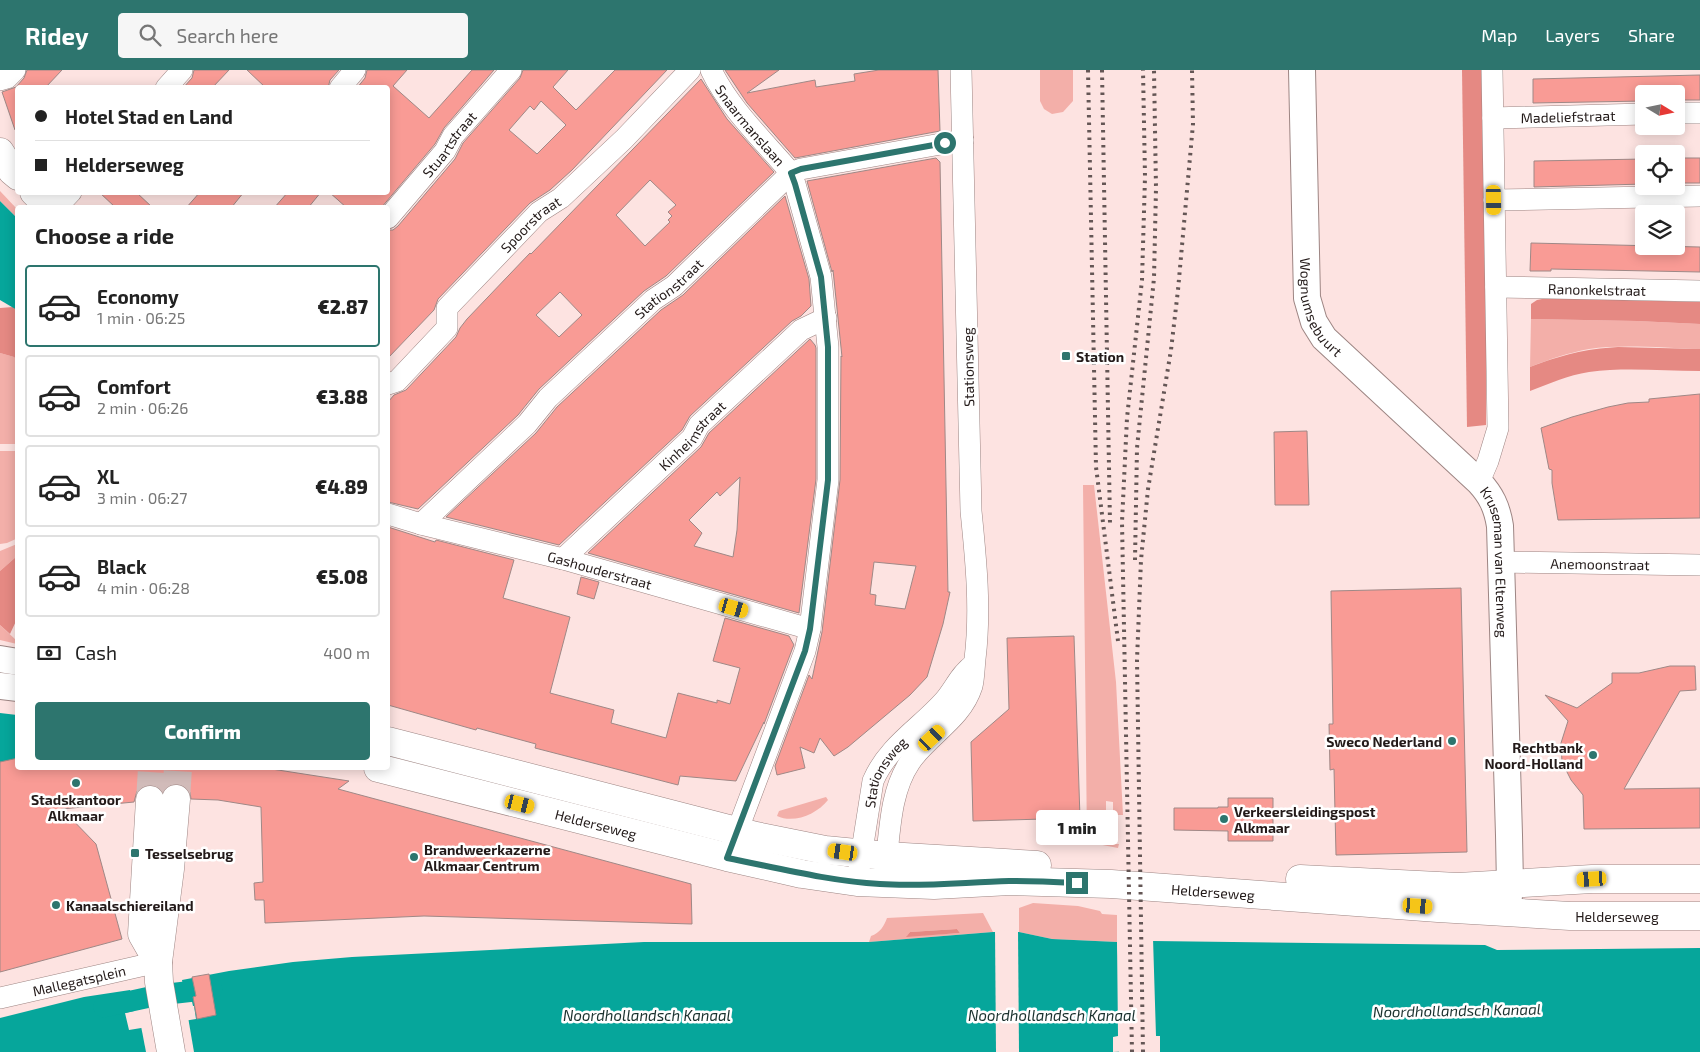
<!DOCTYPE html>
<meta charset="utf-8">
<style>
body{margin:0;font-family:"Exo 2",sans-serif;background:#f6f6f6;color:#222;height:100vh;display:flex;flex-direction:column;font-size:19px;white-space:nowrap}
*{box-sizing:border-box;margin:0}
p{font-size:16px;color:#767676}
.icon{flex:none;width:28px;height:28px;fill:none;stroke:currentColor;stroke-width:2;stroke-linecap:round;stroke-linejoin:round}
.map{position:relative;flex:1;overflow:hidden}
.side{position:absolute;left:15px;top:135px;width:375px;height:565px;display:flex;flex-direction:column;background:#fff;border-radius:5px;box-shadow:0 2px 12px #0003}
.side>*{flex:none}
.guide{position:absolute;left:15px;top:15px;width:375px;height:110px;border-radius:5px;box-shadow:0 2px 12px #0003;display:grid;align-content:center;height:110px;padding:0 20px;background:#fff}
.needle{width:32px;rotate:100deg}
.tools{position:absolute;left:1635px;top:15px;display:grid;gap:10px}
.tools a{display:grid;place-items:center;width:50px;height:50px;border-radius:5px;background:#fff;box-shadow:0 2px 12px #0003;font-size:25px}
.end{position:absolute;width:22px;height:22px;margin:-11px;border:6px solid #2d756e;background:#fff;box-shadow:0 0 0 2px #fff}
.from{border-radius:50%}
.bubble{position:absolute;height:35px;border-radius:5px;background:#fff;box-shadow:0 2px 12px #0003;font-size:16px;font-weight:800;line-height:35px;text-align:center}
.car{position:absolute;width:15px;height:30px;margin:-15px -8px;border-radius:6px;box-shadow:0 0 4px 1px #0007;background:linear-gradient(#f5c518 24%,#345 0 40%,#f5c518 0 76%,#345 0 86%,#f5c518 0)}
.guide b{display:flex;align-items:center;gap:18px;height:48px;font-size:19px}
.guide b+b{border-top:1px solid #e0e0e0}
.guide i{width:12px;height:12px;background:#222}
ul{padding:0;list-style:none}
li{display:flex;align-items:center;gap:15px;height:82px;margin:0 10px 8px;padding:0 10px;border:2px solid #e0e0e0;border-radius:5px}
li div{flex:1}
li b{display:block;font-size:19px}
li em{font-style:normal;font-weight:800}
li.on{border-color:#2d756e}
li>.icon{width:45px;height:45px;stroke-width:1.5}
h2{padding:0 20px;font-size:22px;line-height:60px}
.pay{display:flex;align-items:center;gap:12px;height:55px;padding:0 20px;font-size:19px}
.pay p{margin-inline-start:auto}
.button{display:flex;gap:10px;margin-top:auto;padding:10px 20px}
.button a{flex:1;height:58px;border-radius:5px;background:#2d756e;color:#fff;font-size:20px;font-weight:800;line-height:58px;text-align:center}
header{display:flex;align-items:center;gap:30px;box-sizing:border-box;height:70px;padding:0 25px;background:#2d756e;color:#fff}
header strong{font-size:24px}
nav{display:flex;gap:28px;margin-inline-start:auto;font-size:18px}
.search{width:350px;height:45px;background:#f6f6f6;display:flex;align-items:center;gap:12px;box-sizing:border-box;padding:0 18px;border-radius:5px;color:#767676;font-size:19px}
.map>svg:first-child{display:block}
.green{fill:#f3afa9;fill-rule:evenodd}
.forest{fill:#e58983}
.water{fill:#06a69b}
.pier{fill:#fde3e1}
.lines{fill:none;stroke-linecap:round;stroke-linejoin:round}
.canal{stroke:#06a69b;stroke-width:21}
.building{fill:#f99b95;stroke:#9f8886;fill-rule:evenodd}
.secondary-tunnel{stroke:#d1bbb9;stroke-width:28;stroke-dasharray:28 14;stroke-linecap:butt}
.minor-casing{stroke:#9d8583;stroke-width:22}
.tertiary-casing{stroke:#9d8583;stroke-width:28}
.secondary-casing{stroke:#9d8583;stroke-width:29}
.minor{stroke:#fff;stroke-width:21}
.tertiary{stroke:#fff;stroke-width:26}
.secondary{stroke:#fff;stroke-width:28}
.rail{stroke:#645655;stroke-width:4;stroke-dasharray:2.5 5;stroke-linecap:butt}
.route{stroke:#2d756e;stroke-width:6}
.poi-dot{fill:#2d756e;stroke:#fff;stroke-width:2}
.labels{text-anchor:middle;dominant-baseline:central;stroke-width:5;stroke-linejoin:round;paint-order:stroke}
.street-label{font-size:14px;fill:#231a19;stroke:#fff}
.poi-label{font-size:14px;font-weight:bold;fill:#231a19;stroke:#fff;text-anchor:start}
.water-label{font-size:15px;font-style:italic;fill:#1a312e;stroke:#fff}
</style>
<header>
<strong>Ridey</strong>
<div class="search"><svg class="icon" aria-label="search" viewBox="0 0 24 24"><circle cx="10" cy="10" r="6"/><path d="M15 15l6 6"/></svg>Search here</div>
<nav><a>Map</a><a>Layers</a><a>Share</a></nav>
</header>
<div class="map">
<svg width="1700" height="982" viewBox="0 0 1700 982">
<rect width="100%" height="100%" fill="#fde3e1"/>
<g class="green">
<polygon points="1040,0 1073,0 1073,31 1063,42 1052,44 1044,39 1040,31"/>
<polygon points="0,121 17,139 17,148 0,131"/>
<path d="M 1531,249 L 1637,251 L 1700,254 L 1700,279 C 1666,278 1621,274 1589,279 C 1568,283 1550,289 1530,297 Z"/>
<polygon points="0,283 14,287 18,290 17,374 0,374"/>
<polygon points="0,381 17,381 18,468 7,473 0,474"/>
<polygon points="1083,415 1094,415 1116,612 1123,745 1113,745 1113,732 1106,731 1106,768 1110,774 1119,774 1118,778 1087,772"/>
<polygon points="17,474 17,486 0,501 0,481"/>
<polygon points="0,555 17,571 17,574 0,570"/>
<path d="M 826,727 L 828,730 C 817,744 794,754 777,746 L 779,741 Z"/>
<polygon points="1033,833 1078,836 1100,841 1102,844 1117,845 1117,872 1052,869 1019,862 1019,838"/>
<path d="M 983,843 L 993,862 L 869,872 L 871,866 C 880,863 884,856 887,848 ZM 957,859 L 960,863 L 907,866 L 910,862 Z"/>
</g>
<g class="forest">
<polygon points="1462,0 1483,0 1486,105 1486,355 1467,357"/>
<polygon points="1547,228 1700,232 1700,254 1637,251 1531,249 1531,234 1537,230"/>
<polygon points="13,237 17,240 17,290 14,287 0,283 0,238"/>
<path d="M 1618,277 L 1700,279 L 1700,301 C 1663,301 1625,297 1589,302 C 1568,305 1549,314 1530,321 L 1530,297 C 1562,285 1584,279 1618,277 Z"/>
<polygon points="17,486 17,549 10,564 0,555 0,501"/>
<polygon points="957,859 960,863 906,867 910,862"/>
</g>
<g class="water">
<polygon points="0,131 17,148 17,240 0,230"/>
<polygon points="0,643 17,645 18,698 71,698 0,713"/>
<polygon points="993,862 1019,862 1052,869 1117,872 1118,886 1153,886 1153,871 1485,875 1497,880 1700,878 1700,982 1155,982 1154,978 1119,978 1119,982 0,982 0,948 84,927 130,920 134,941 125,943 129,960 196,949 194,936 193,936 191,927 185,928 182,910 229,901 293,892 352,887 644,872 869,872"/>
</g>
<g class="pier">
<polygon points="1018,860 1019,982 996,982 995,861"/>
<polygon points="1153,868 1156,966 1160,966 1160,982 1152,982 1152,980 1113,982 1113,967 1118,966 1117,869 1119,871 1120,884 1151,884 1151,870"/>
<polygon points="188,947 194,982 146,982 141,956"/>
</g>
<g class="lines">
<polyline class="canal" points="104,937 159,925 212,919"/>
</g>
<g class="building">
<polygon points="27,0 62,0 45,18 18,18 18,60 15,60 2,22 16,17 24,8"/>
<polygon points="194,0 229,0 212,18 183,18 192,8"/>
<polygon points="247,0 339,0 330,10 328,18 266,18"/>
<polygon points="367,0 407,0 393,16 429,48 472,0 494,0 444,58 435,74 381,138 347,138 329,122 388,122 388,18 357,18 365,8"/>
<path d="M 523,0 L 568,0 L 553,17 L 576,40 L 615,0 L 667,0 L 572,100 L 550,120 L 530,133 L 438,229 L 434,240 L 388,288 L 388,160 L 393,160 L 398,156 L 455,89 L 463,73 L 520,8 ZM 541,31 L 566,55 L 537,84 L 509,60 L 530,36 L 534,40 Z"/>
<polygon points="725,0 779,0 747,23 815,10 816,17 855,11 854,4 879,0 938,0 940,61 795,88 747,33"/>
<polygon points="1700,5 1700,30 1676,30 1676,24 1644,24 1644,31 1533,33 1533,9"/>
<path d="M 701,9 L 727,49 L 774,102 L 666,206 L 644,221 L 539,319 L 518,345 L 418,439 L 388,432 L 388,332 L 394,325 L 406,320 L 456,267 L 460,258 L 467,249 L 530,183 L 531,184 ZM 650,110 L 676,135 L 668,142 L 672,146 L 668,150 L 670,152 L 645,176 L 616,145 ZM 560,222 L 582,245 L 559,267 L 536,245 Z"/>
<path d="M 936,88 L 940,92 L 948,522 L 950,522 L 943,554 L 927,607 L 910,625 L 848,677 L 834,686 L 820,668 L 814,683 L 800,677 L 805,698 L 777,705 L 775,696 L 809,605 L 812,609 L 822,562 L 840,410 L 841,286 L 842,287 L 833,200 L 832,202 L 807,111 ZM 874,492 L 916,496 L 905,539 L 875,535 L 876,525 L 870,524 Z"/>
<rect x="1676" y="88" width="24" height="25"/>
<polygon points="1644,89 1644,114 1534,117 1534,91"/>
<polygon points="99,122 136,122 153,138 116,138"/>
<polygon points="200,122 244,122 231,138 186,138"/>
<polygon points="288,122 321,122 308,138 274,138"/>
<polygon points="785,126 809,209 811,236 801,246 792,251 690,346 682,360 559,475 446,447 536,363 557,337 661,240 683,225"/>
<polygon points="1531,173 1700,177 1700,202 1551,199 1551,201 1530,201"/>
<path d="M 810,269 L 815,275 L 816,278 L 816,409 L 799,543 L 588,483 L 701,377 L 709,363 ZM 740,407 L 737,460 L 733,487 L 694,476 L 702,463 L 689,450 L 717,422 L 720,426 Z"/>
<polygon points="1700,324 1700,448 1558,450 1552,413 1552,400 1549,399 1541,358 1572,347 1608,337 1628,333 1649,332 1649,329"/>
<polygon points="1307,361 1309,435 1275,435 1274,362"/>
<polygon points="388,457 435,472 436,470 514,490 503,528 570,547 550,623 614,640 611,653 666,668 678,623 717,633 717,630 730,634 740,598 713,591 725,548 789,566 794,575 793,577 764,654 764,652 736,711 680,706 678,715 535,678 536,674 477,658 476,660 388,635"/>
<polygon points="581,507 599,512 594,529 577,524"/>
<polygon points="1461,518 1467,782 1336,785 1334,699 1330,700 1329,654 1333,654 1331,521"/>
<polygon points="1074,566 1080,748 973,751 971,672 1009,639 1007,568"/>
<polygon points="1670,596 1695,596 1696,620 1680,621 1624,719 1700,718 1700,758 1584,759 1583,725 1571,710 1562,692 1561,673 1568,651 1545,625 1577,638 1612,613 1612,603 1639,603"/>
<polygon points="18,688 18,698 265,698 349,711 338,719 691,814 692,854 424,846 265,853 264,830 255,830 254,813 263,812 261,737 218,730 191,729 190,722 185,717 178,714 169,715 163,721 158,717 150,714 143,716 137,721 134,732 62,739 96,774 122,869 0,902 0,692"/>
<polygon points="1228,728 1273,728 1273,771 1228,771 1228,761 1174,760 1174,738 1218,738 1218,737 1228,737"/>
<polygon points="209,904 216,945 197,949 193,927 196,926 192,907"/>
</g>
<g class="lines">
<g class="secondary-tunnel">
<polyline points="176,729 178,698"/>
<polyline points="150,730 152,698"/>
</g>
<g class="minor-casing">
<g id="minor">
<path id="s1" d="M 711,0 C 729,38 764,71 791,103 L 795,114 L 821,207 L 828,277 L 828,410 L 810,559 L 805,581 L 732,775"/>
<polyline points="0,10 7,8 15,0"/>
<polyline points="166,18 182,0"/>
<polyline points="340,18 355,0"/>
<polyline points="1676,43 1700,43"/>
<path id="s2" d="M 1493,48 L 1644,44"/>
<polyline points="1494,130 1700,126"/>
<polyline points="56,138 71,122"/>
<path id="s3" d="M 388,148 L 445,81 L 453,66 L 511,0"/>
<path id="s4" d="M 1496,217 L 1700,221"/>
<path id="s5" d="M 388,314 L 397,311 L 447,258 L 447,238 L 539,142 L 561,128 L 624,69 L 690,0"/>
<polyline points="1479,412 1488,391 1498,358 1492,0"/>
<path id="s6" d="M 388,444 L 421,454 L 563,489 L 810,559"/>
<path id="s7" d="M 421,454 L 527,354 L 548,328 L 653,230 L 674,216 L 791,103 L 801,99 L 963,70"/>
<path id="s8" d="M 563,489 L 692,368 L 699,355 L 801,260 L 826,248"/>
<path id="s9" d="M 1500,492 L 1700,495"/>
<path d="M 885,802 C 890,765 889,723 910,692 C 929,664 961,650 972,616 C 974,608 974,598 975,589 C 981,540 976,490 971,441 L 961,0"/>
<path id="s10" d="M 857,812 L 873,711 C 888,676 920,658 944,631 C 954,620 960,604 973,595"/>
<path id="s11" d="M 0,928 L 158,892"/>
</g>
</g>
<g class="tertiary-casing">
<g id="tertiary">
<path id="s12" d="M 1302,0 L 1307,228 L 1314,252 L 1324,268 L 1479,412 C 1491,425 1497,437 1500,456 L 1509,765 L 1510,815 L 1508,836"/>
<polyline points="0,589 18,592"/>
<polyline points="0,616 18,618"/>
</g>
</g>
<g class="secondary-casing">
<g id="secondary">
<polyline points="0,82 12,101 18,106"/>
<polyline points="34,122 50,138"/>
<polyline points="388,671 756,766 825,780 887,786 1037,795"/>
<path id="s13" d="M 378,698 L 727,787 L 802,804 L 857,812 L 934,815 L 1010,811 L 1111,814 L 1438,838 L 1570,846 L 1700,846"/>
<polyline points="150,730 142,864 158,892"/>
<polyline points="1300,809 1458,817 1592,809 1700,809"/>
<polyline points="171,982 159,912 158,892 170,799 176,729"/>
</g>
</g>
<use href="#minor" class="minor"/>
<use href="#tertiary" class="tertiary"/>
<use href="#secondary" class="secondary"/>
<g class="rail">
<polyline points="1088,0 1096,397 1118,571"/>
<polyline points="1102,0 1110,454"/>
<polyline points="1135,490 1137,378 1154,208 1156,118 1154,0"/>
<polyline points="1132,982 1122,452 1127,348 1142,210 1145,107 1143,0"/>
<polyline points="1143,982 1137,590 1141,490 1148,419 1171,280 1178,220 1193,54 1192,0"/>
</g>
</g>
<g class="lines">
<path class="route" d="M 945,73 L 801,99 L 791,103 L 795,114 L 821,207 L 828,277 L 828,410 L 810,559 L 805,581 L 727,788 C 778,798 829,811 880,814 C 923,817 966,812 1009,811 C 1032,811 1055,812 1077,813"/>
</g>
<g class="poi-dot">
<rect x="1061" y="281" width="10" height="10" rx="2.5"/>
<circle cx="1452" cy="671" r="5"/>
<circle cx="1593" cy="685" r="5"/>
<circle cx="76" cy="713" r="5"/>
<circle cx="1224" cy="749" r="5"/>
<rect x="130" y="778" width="10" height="10" rx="2.5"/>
<circle cx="414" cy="787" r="5"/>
<circle cx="56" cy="835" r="5"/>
</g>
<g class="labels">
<g class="street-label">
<text stroke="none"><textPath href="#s2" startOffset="75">Madeliefstraat</textPath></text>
<text stroke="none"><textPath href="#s1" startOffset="68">Snaarmanslaan</textPath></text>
<text stroke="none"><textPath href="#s3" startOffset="96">Stuartstraat</textPath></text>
<text stroke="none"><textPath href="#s5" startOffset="221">Spoorstraat</textPath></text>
<text stroke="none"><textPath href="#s7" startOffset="342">Stationstraat</textPath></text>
<text stroke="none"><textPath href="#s4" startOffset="101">Ranonkelstraat</textPath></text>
<text stroke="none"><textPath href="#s12" startOffset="241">Wognumsebuurt</textPath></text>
<text transform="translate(968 297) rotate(-91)">Stationsweg</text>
<text stroke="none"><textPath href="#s8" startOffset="179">Kinheimstraat</textPath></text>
<text stroke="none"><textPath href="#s12" startOffset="568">Kruseman van Eltenweg</textPath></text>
<text stroke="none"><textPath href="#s9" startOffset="100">Anemoonstraat</textPath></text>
<text stroke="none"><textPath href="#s6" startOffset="219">Gashouderstraat</textPath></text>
<text stroke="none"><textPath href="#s10" startOffset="115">Stationsweg</textPath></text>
<text stroke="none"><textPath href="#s13" startOffset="225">Helderseweg</textPath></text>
<text stroke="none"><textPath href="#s13" startOffset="849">Helderseweg</textPath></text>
<text stroke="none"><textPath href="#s13" startOffset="1254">Helderseweg</textPath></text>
<text stroke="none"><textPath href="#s11" startOffset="81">Mallegatsplein</textPath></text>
</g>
<g class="poi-label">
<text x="1076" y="286">Station</text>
<text x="1442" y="671" text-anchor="end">Sweco Nederland</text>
<text x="1583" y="677" text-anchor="end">Rechtbank<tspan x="1583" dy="16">Noord-Holland</tspan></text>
<text x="76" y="729" text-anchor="middle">Stadskantoor<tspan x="76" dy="16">Alkmaar</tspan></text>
<text x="1234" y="741">Verkeersleidingspost<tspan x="1234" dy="16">Alkmaar</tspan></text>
<text x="424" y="779">Brandweerkazerne<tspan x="424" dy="16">Alkmaar Centrum</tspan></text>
<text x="145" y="783">Tesselsebrug</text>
<text x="66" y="835">Kanaalschiereiland</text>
</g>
<g class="water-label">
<text transform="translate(1457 940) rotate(-1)">Noordhollandsch Kanaal</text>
<text x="647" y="945">Noordhollandsch Kanaal</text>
<text x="1052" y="945">Noordhollandsch Kanaal</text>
</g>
</g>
</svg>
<div class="tools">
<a><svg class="needle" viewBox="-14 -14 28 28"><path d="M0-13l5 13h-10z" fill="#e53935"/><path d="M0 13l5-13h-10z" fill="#767676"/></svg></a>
<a><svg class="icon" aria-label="locate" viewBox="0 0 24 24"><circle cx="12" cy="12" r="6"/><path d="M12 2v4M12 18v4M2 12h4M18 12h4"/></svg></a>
<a><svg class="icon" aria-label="layers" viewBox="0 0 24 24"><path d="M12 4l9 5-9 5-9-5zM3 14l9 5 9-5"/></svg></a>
</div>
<i class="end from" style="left:945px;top:73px"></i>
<i class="end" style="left:1077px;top:813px"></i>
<div class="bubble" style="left:1036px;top:740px;width:82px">1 min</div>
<i class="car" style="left:1494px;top:130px;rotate:179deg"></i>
<i class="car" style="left:734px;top:538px;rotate:106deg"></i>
<i class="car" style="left:932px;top:668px;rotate:47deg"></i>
<i class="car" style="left:520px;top:734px;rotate:104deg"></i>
<i class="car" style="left:843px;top:782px;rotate:278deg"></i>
<i class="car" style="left:1592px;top:809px;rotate:267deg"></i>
<i class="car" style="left:1418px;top:836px;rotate:94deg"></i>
<div class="guide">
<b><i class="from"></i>Hotel Stad en Land</b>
<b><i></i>Helderseweg</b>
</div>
<section class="side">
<h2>Choose a ride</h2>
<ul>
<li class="on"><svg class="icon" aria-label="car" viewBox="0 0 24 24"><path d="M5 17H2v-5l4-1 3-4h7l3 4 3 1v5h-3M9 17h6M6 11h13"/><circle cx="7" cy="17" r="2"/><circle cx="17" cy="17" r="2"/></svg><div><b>Economy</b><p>1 min · 06:25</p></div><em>€2.87</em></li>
<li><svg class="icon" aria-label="car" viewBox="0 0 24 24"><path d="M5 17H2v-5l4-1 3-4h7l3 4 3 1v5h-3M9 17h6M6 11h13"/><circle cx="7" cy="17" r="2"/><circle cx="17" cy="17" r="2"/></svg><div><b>Comfort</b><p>2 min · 06:26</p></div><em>€3.88</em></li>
<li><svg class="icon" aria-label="car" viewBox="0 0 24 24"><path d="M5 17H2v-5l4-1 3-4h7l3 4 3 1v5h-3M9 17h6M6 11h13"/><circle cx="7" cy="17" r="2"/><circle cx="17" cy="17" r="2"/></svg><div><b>XL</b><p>3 min · 06:27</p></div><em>€4.89</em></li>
<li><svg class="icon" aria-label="car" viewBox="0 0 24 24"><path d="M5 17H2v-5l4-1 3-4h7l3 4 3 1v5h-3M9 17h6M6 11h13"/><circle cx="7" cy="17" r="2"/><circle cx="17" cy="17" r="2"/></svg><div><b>Black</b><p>4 min · 06:28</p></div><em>€5.08</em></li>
</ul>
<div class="pay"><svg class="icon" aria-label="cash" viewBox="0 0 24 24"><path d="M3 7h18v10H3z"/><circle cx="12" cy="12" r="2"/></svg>Cash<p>400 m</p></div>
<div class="button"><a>Confirm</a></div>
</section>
</div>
